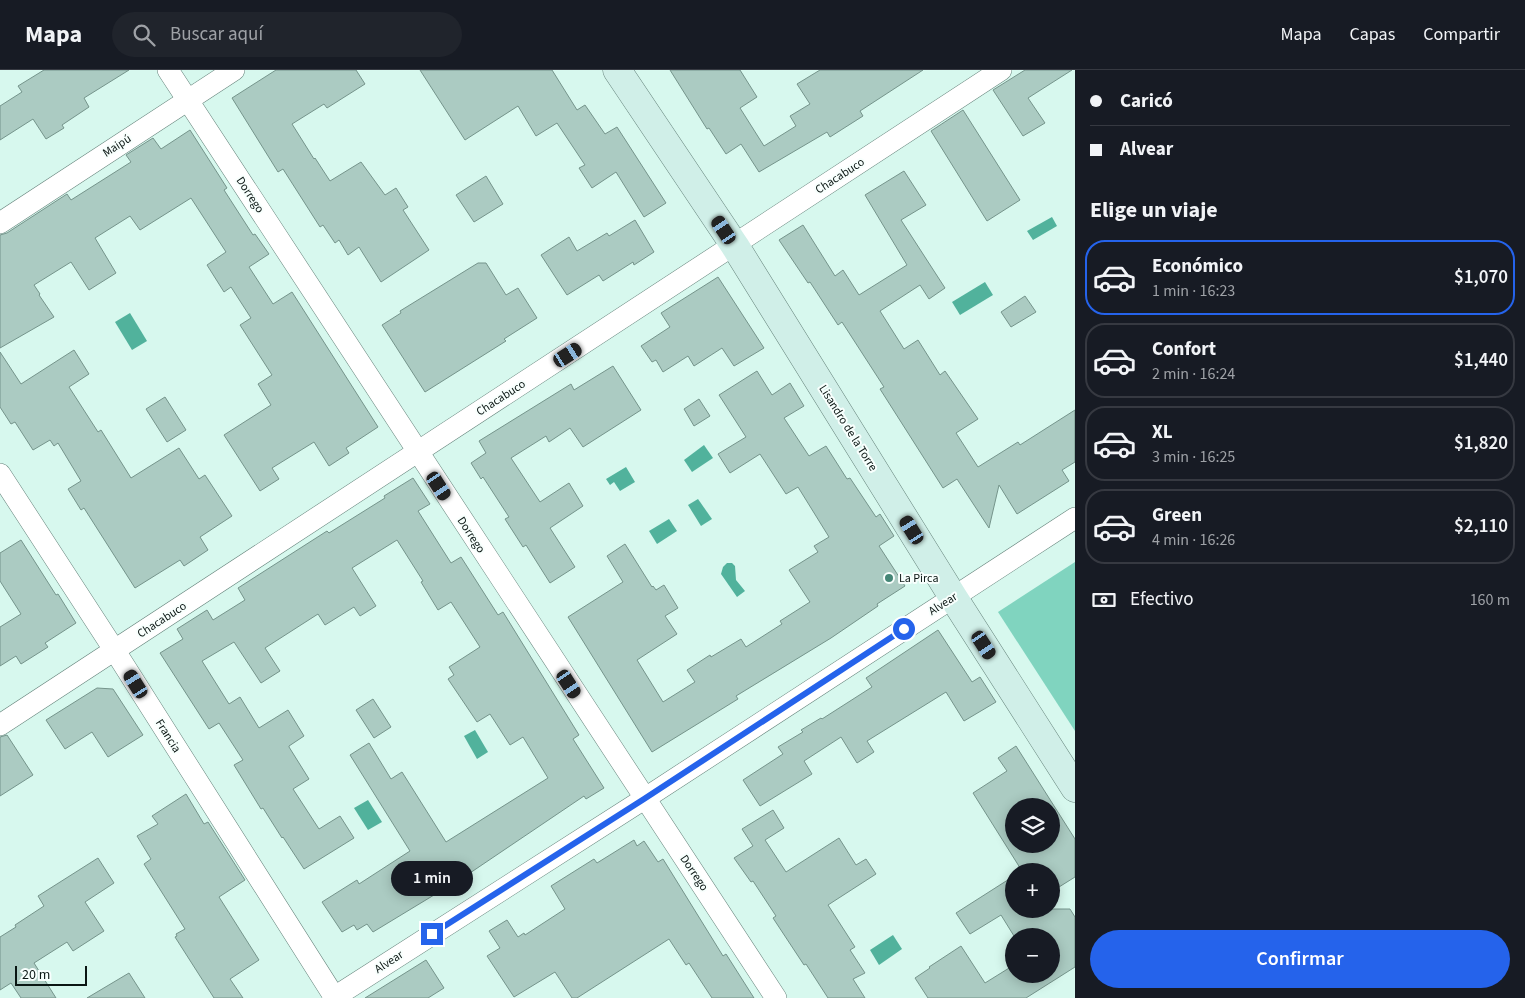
<!DOCTYPE html>
<html lang="es">
<meta charset="utf-8">
<style>
body{margin:0;font-family:"Source Sans 3",sans-serif;background:#20242c;color:#f1f3f6;height:100vh;display:flex;flex-direction:column;font-size:19px;white-space:nowrap}
*{box-sizing:border-box;margin:0}
p{font-size:16px;color:#9ea1a6}
.icon{flex:none;width:28px;height:28px;fill:none;stroke:currentColor;stroke-width:2;stroke-linecap:round;stroke-linejoin:round}
.map{position:relative;flex:1;overflow:hidden}
.drawer{display:flex;flex-direction:column;background:#171b24;width:450px}
.drawer>*{flex:none}
.top-card{display:grid;align-content:center;height:110px;padding:0 15px;background:#171b24}
.buttons{position:absolute;left:1005px;top:728px;display:grid;gap:10px}
.buttons a{display:grid;place-items:center;width:55px;height:55px;border-radius:50%;background:#171b24;box-shadow:0 2px 12px #0003;font-size:25px}
.scale{position:absolute;left:15px;bottom:12px;width:72px;box-sizing:border-box;padding-left:5px;border:2px solid #0a1613;border-top:0;font-size:14px;line-height:18px;white-space:nowrap;color:#0a1613;-webkit-text-stroke:4px #f8fffd;paint-order:stroke}
.end{position:absolute;width:22px;height:22px;margin:-11px;border:6px solid #2563eb;background:#fff;box-shadow:0 0 0 2px #fff}
.from{border-radius:50%}
.bubble{position:absolute;height:35px;border-radius:18px;background:#171b24;box-shadow:0 2px 12px #0003;font-size:16px;font-weight:600;line-height:35px;text-align:center}
.car{position:absolute;width:15px;height:30px;margin:-15px -8px;border-radius:6px;box-shadow:0 0 4px 1px #0007;background:linear-gradient(#222 24%,#8ab4d8 0 40%,#222 0 76%,#8ab4d8 0 86%,#222 0)}
.top-card b{display:flex;align-items:center;gap:18px;height:48px;font-size:19px}
.top-card b+b{border-top:1px solid #363941}
.top-card i{width:12px;height:12px;background:#f1f3f6}
ul{padding:0;list-style:none}
li{display:flex;align-items:center;gap:15px;height:75px;margin:0 10px 8px;padding:0 5px;border:2px solid #363941;border-radius:20px}
li div{flex:1}
li b{display:block;font-size:19px}
li em{font-style:normal;font-weight:600}
li.on{border-color:#2563eb}
li>.icon{width:45px;height:45px;stroke-width:1.5}
h2{padding:0 15px;font-size:22px;line-height:60px}
.pay{display:flex;align-items:center;gap:12px;height:55px;padding:0 15px;font-size:19px}
.pay p{margin-inline-start:auto}
.button{display:flex;gap:10px;margin-top:auto;padding:10px 15px}
.button a{flex:1;height:58px;border-radius:30px;background:#2563eb;color:#fff;font-size:20px;font-weight:600;line-height:58px;text-align:center}
header{display:flex;align-items:center;gap:30px;box-sizing:border-box;height:70px;padding:0 25px;background:#171b24;border-bottom:1px solid #363941}
header strong{font-size:24px}
nav{display:flex;gap:28px;margin-inline-start:auto;font-size:18px}
.search{width:350px;height:45px;background:#20242c;display:flex;align-items:center;gap:12px;box-sizing:border-box;padding:0 18px;border-radius:28px;color:#9ea1a6;font-size:19px}
main{display:flex;flex:1;min-height:0}
.map>svg:first-child{display:block}
.green{fill:#80d4bf}
.water{fill:#51b29c}
.building{fill:#abcbc2;stroke:#75948b;fill-rule:evenodd}
.lines{fill:none;stroke-linecap:round;stroke-linejoin:round}
.minor-casing{stroke:#67857d;stroke-width:22}
.secondary-casing{stroke:#67857d;stroke-width:29}
.minor{stroke:#fff;stroke-width:21}
.secondary{stroke:#d0efe8;stroke-width:28}
.route{stroke:#2563eb;stroke-width:6}
.poi-dot{fill:#458676;stroke:#f8fffd;stroke-width:2}
.labels{text-anchor:middle;dominant-baseline:central;stroke-width:4;stroke-linejoin:round;paint-order:stroke}
.street-label{font-size:12px;fill:#0a1613;stroke:#f8fffd}
.poi-label{font-size:12px;fill:#0a1613;stroke:#f8fffd;text-anchor:start}
</style>
<header>
<strong>Mapa</strong>
<div class="search"><svg class="icon" aria-label="search" viewBox="0 0 24 24"><circle cx="10" cy="10" r="6"/><path d="M15 15l6 6"/></svg>Buscar aquí</div>
<nav><a>Mapa</a><a>Capas</a><a>Compartir</a></nav>
</header>
<main>
<div class="map">
<svg width="1075" height="928" viewBox="0 0 1075 928">
<rect width="100%" height="100%" fill="#d7f8ee"/>
<polygon class="green" points="1075,492 1075,661 998,542"/>
<g class="water">
<polygon points="1052,147 1057,156 1033,170 1027,161"/>
<polygon points="985,212 993,225 960,245 952,232"/>
<polygon points="130,243 147,271 132,280 115,252"/>
<polygon points="704,375 713,388 692,402 684,390"/>
<polygon points="626,397 635,412 620,421 614,412 610,415 606,409"/>
<polygon points="698,429 712,449 701,456 688,435"/>
<polygon points="669,449 677,461 657,474 649,461"/>
<polygon points="727,493 732,493 735,496 736,510 745,521 737,527 721,504 723,497"/>
<polygon points="475,660 488,682 477,689 464,666"/>
<polygon points="368,730 382,752 368,760 354,738"/>
<polygon points="893,865 902,879 879,895 870,880"/>
</g>
<g class="building">
<polygon points="44,0 129,0 84,28 89,37 62,55 64,58 46,69 33,49 0,70 0,36 22,22 18,16"/>
<polygon points="276,0 356,0 365,14 327,38 324,34 292,54 314,89 315,88 330,111 361,92 385,125 396,118 408,137 403,140 429,180 381,212 359,177 348,185 339,170 335,173 323,155 320,157 283,99 278,102 232,28"/>
<polygon points="420,0 552,0 577,40 585,35 605,64 617,57 666,133 644,147 616,102 592,118 579,98 585,95 557,53 536,66 518,36 465,70"/>
<polygon points="670,0 740,0 757,27 740,38 764,76 796,56 790,46 810,34 797,14 820,0 923,0 860,41 863,46 830,67 827,62 759,102 741,74 726,84 709,58 707,59"/>
<polygon points="1025,0 1072,0 1028,28 1045,53 1023,66 993,20"/>
<polygon points="963,40 1020,130 987,151 931,61"/>
<polygon points="190,60 227,118 224,120 253,165 255,164 269,184 249,197 273,234 292,222 378,357 346,378 349,383 329,396 314,372 272,398 279,409 260,421 224,365 271,335 258,314 272,305 240,255 251,248 231,217 224,222 207,195 226,182 191,128 140,160 130,146 95,168 116,203 89,220 71,192 34,215 40,224 39,225 54,247 0,278 0,165 7,163 67,124 71,130 131,92 126,85 153,68 161,79"/>
<polygon points="904,101 926,135 901,150 945,218 929,229 920,215 880,241 904,279 918,270 940,305 945,301 978,349 956,363 978,397 1018,372 1020,375 1075,340 1075,392 1062,400 1069,411 1017,444 999,415 989,458 957,409 943,418 880,319 884,317 842,252 838,255 810,212 808,213 779,170 803,155 835,206 843,200 859,225 907,195 865,125"/>
<polygon points="486,106 503,134 474,152 456,125"/>
<polygon points="635,150 654,182 634,195 633,192 603,211 599,205 567,225 541,185 569,167 577,181 607,163 609,166"/>
<polygon points="478,193 486,193 506,225 518,218 537,248 504,269 506,271 425,322 382,255 401,243 400,241"/>
<polygon points="718,207 764,278 734,296 722,278 694,296 688,286 663,302 656,290 652,292 641,276 670,257 661,243"/>
<polygon points="1025,226 1036,242 1011,257 1001,242"/>
<polygon points="74,280 89,304 69,317 98,362 101,360 131,408 179,378 199,409 205,405 232,446 200,467 208,480 184,496 180,490 135,518 84,438 81,440 68,419 81,411 58,373 54,376 50,370 33,380 15,352 11,354 0,337 0,282 21,314"/>
<polygon points="613,296 641,340 583,377 570,358 549,372 546,366 511,388 540,432 569,413 583,436 550,458 575,497 550,513 526,475 523,477 505,449 509,447 483,407 481,409 471,393 486,383 479,371 571,314 574,320"/>
<polygon points="757,301 772,325 790,313 804,336 784,348 809,386 826,376 847,409 850,408 876,447 880,444 894,466 879,476 905,516 877,534 878,536 831,568 736,626 738,629 652,682 568,547 623,512 607,486 625,474 652,517 653,516 656,520 664,515 678,538 665,546 677,564 637,590 663,632 695,612 687,600 710,585 711,587 741,569 746,577 782,554 780,551 810,532 789,500 818,482 814,476 829,467 798,417 786,424 760,384 730,403 718,384 746,367 719,325"/>
<polygon points="165,327 186,360 167,372 146,339"/>
<polygon points="699,329 710,346 694,356 684,339"/>
<polygon points="413,408 430,434 418,441 451,493 461,487 498,545 503,542 579,665 573,669 604,718 586,729 584,726 467,805 373,862 367,854 357,860 354,855 342,862 322,832 357,810 359,814 410,781 350,685 369,673 391,709 402,702 446,772 548,708 523,667 510,675 490,644 477,652 448,609 454,605 449,597 480,577 451,532 438,540 421,512 423,511 397,470 352,498 376,536 360,546 354,537 325,555 318,544 265,578 280,601 261,613 234,572 202,591 229,634 240,627 259,658 288,640 304,666 289,676 289,677 309,709 293,719 319,759 340,746 354,768 304,799 283,767 282,768 263,738 261,739 234,695 243,690 219,653 209,659 160,583 183,569 177,559 207,540 213,550 245,530 238,518 327,461 329,463 385,428 384,426"/>
<polygon points="21,470 56,525 58,524 76,553 45,573 48,577 21,594 16,586 0,596 0,557 21,544 0,511 0,483"/>
<polygon points="938,560 972,612 980,607 996,632 964,651 946,622 867,671 874,682 857,693 841,667 804,691 812,704 760,736 743,710 783,684 778,677 803,662 801,660 821,648 822,649 872,617 866,608"/>
<polygon points="97,618 113,619 143,665 108,687 92,662 65,679 46,650"/>
<polygon points="373,629 391,657 374,668 356,640"/>
<polygon points="7,665 33,705 0,726 0,667"/>
<path d="M 1016,676 L 1075,769 L 1075,807 L 1051,822 L 1051,801 L 1022,801 L 973,723 L 1007,701 L 998,688 ZM 1014,736 L 1051,736 L 1051,774 L 1014,774 Z"/>
<polygon points="186,724 204,754 208,752 245,810 219,827 259,890 230,909 243,928 214,928 175,867 177,866 176,864 185,859 144,794 151,789 137,766 158,754 152,746"/>
<polygon points="773,740 784,758 765,770 786,802 839,768 856,795 866,789 876,804 828,835 855,877 850,880 865,903 853,909 865,928 828,928 806,894 804,895 773,848 776,846 753,811 751,812 734,788 753,776 742,759"/>
<polygon points="634,770 637,776 644,771 658,792 663,789 723,886 726,884 754,928 712,928 689,893 686,895 669,869 577,928 572,928 555,902 514,927 487,886 500,878 489,861 507,850 518,867 524,863 525,865 565,839 551,816 594,789 597,793"/>
<polygon points="98,788 114,813 85,832 104,861 73,881 67,872 34,893 56,928 21,928 11,913 0,920 0,867 16,857 15,855 44,836 38,826"/>
<polygon points="1014,806 1014,839 1070,839 1075,847 1075,897 1026,928 928,928 915,908 930,898 929,897 961,876 985,913 1014,895 1014,904 1051,904 1051,866 1014,866 1001,845 970,864 956,843"/>
<polygon points="426,890 444,918 428,928 365,928"/>
<polygon points="129,903 145,928 87,928"/>
</g>
<g class="lines">
<g class="minor-casing">
<g id="minor">
<polyline points="168,0 776,928"/>
<polyline points="0,153 234,0"/>
<polyline points="0,404 115,581 335,928"/>
<polyline points="0,655 1001,0"/>
<polyline points="333,928 644,729 1075,448"/>
</g>
</g>
<g class="secondary-casing">
<polyline id="secondary" points="617,0 735,176 953,527 1075,718"/>
</g>
<use href="#minor" class="minor"/>
<use href="#secondary" class="secondary"/>
</g>
<g class="lines">
<polyline class="route" points="432,864 644,729 904,559"/>
</g>
<circle class="poi-dot" cx="889" cy="508" r="5"/>
<g class="labels">
<g class="street-label">
<text transform="translate(117 76) rotate(-33)">Maipú</text>
<text transform="translate(840 106) rotate(-33)">Chacabuco</text>
<text transform="translate(250 125) rotate(57)">Dorrego</text>
<text transform="translate(501 328) rotate(-33)">Chacabuco</text>
<text transform="translate(848 358) rotate(58)">Lisandro de la Torre</text>
<text transform="translate(471 465) rotate(57)">Dorrego</text>
<text transform="translate(943 534) rotate(-33)">Alvear</text>
<text transform="translate(162 550) rotate(-33)">Chacabuco</text>
<text transform="translate(168 666) rotate(58)">Francia</text>
<text transform="translate(694 803) rotate(56)">Dorrego</text>
<text transform="translate(389 892) rotate(-33)">Alvear</text>
</g>
<g class="poi-label">
<text x="899" y="508">La Pirca</text>
</g>
</g>
</svg>
<div class="buttons">
<a><svg class="icon" aria-label="layers" viewBox="0 0 24 24"><path d="M12 4l9 5-9 5-9-5zM3 14l9 5 9-5"/></svg></a>
<a>+</a>
<a>−</a>
</div>
<div class="scale">20 m</div>
<i class="end from" style="left:904px;top:559px"></i>
<i class="end" style="left:432px;top:864px"></i>
<div class="bubble" style="left:391px;top:791px;width:82px">1 min</div>
<i class="car" style="left:724px;top:160px;rotate:326deg"></i>
<i class="car" style="left:568px;top:285px;rotate:57deg"></i>
<i class="car" style="left:439px;top:416px;rotate:147deg"></i>
<i class="car" style="left:912px;top:460px;rotate:328deg"></i>
<i class="car" style="left:984px;top:575px;rotate:147deg"></i>
<i class="car" style="left:136px;top:614px;rotate:328deg"></i>
<i class="car" style="left:569px;top:614px;rotate:147deg"></i>
</div>
<section class="drawer">
<div class="top-card">
<b><i class="from"></i>Caricó</b>
<b><i></i>Alvear</b>
</div>
<h2>Elige un viaje</h2>
<ul>
<li class="on"><svg class="icon" aria-label="car" viewBox="0 0 24 24"><path d="M5 17H2v-5l4-1 3-4h7l3 4 3 1v5h-3M9 17h6M6 11h13"/><circle cx="7" cy="17" r="2"/><circle cx="17" cy="17" r="2"/></svg><div><b>Económico</b><p>1 min · 16:23</p></div><em>$1,070</em></li>
<li><svg class="icon" aria-label="car" viewBox="0 0 24 24"><path d="M5 17H2v-5l4-1 3-4h7l3 4 3 1v5h-3M9 17h6M6 11h13"/><circle cx="7" cy="17" r="2"/><circle cx="17" cy="17" r="2"/></svg><div><b>Confort</b><p>2 min · 16:24</p></div><em>$1,440</em></li>
<li><svg class="icon" aria-label="car" viewBox="0 0 24 24"><path d="M5 17H2v-5l4-1 3-4h7l3 4 3 1v5h-3M9 17h6M6 11h13"/><circle cx="7" cy="17" r="2"/><circle cx="17" cy="17" r="2"/></svg><div><b>XL</b><p>3 min · 16:25</p></div><em>$1,820</em></li>
<li><svg class="icon" aria-label="car" viewBox="0 0 24 24"><path d="M5 17H2v-5l4-1 3-4h7l3 4 3 1v5h-3M9 17h6M6 11h13"/><circle cx="7" cy="17" r="2"/><circle cx="17" cy="17" r="2"/></svg><div><b>Green</b><p>4 min · 16:26</p></div><em>$2,110</em></li>
</ul>
<div class="pay"><svg class="icon" aria-label="cash" viewBox="0 0 24 24"><path d="M3 7h18v10H3z"/><circle cx="12" cy="12" r="2"/></svg>Efectivo<p>160 m</p></div>
<div class="button"><a>Confirmar</a></div>
</section>
</main>
